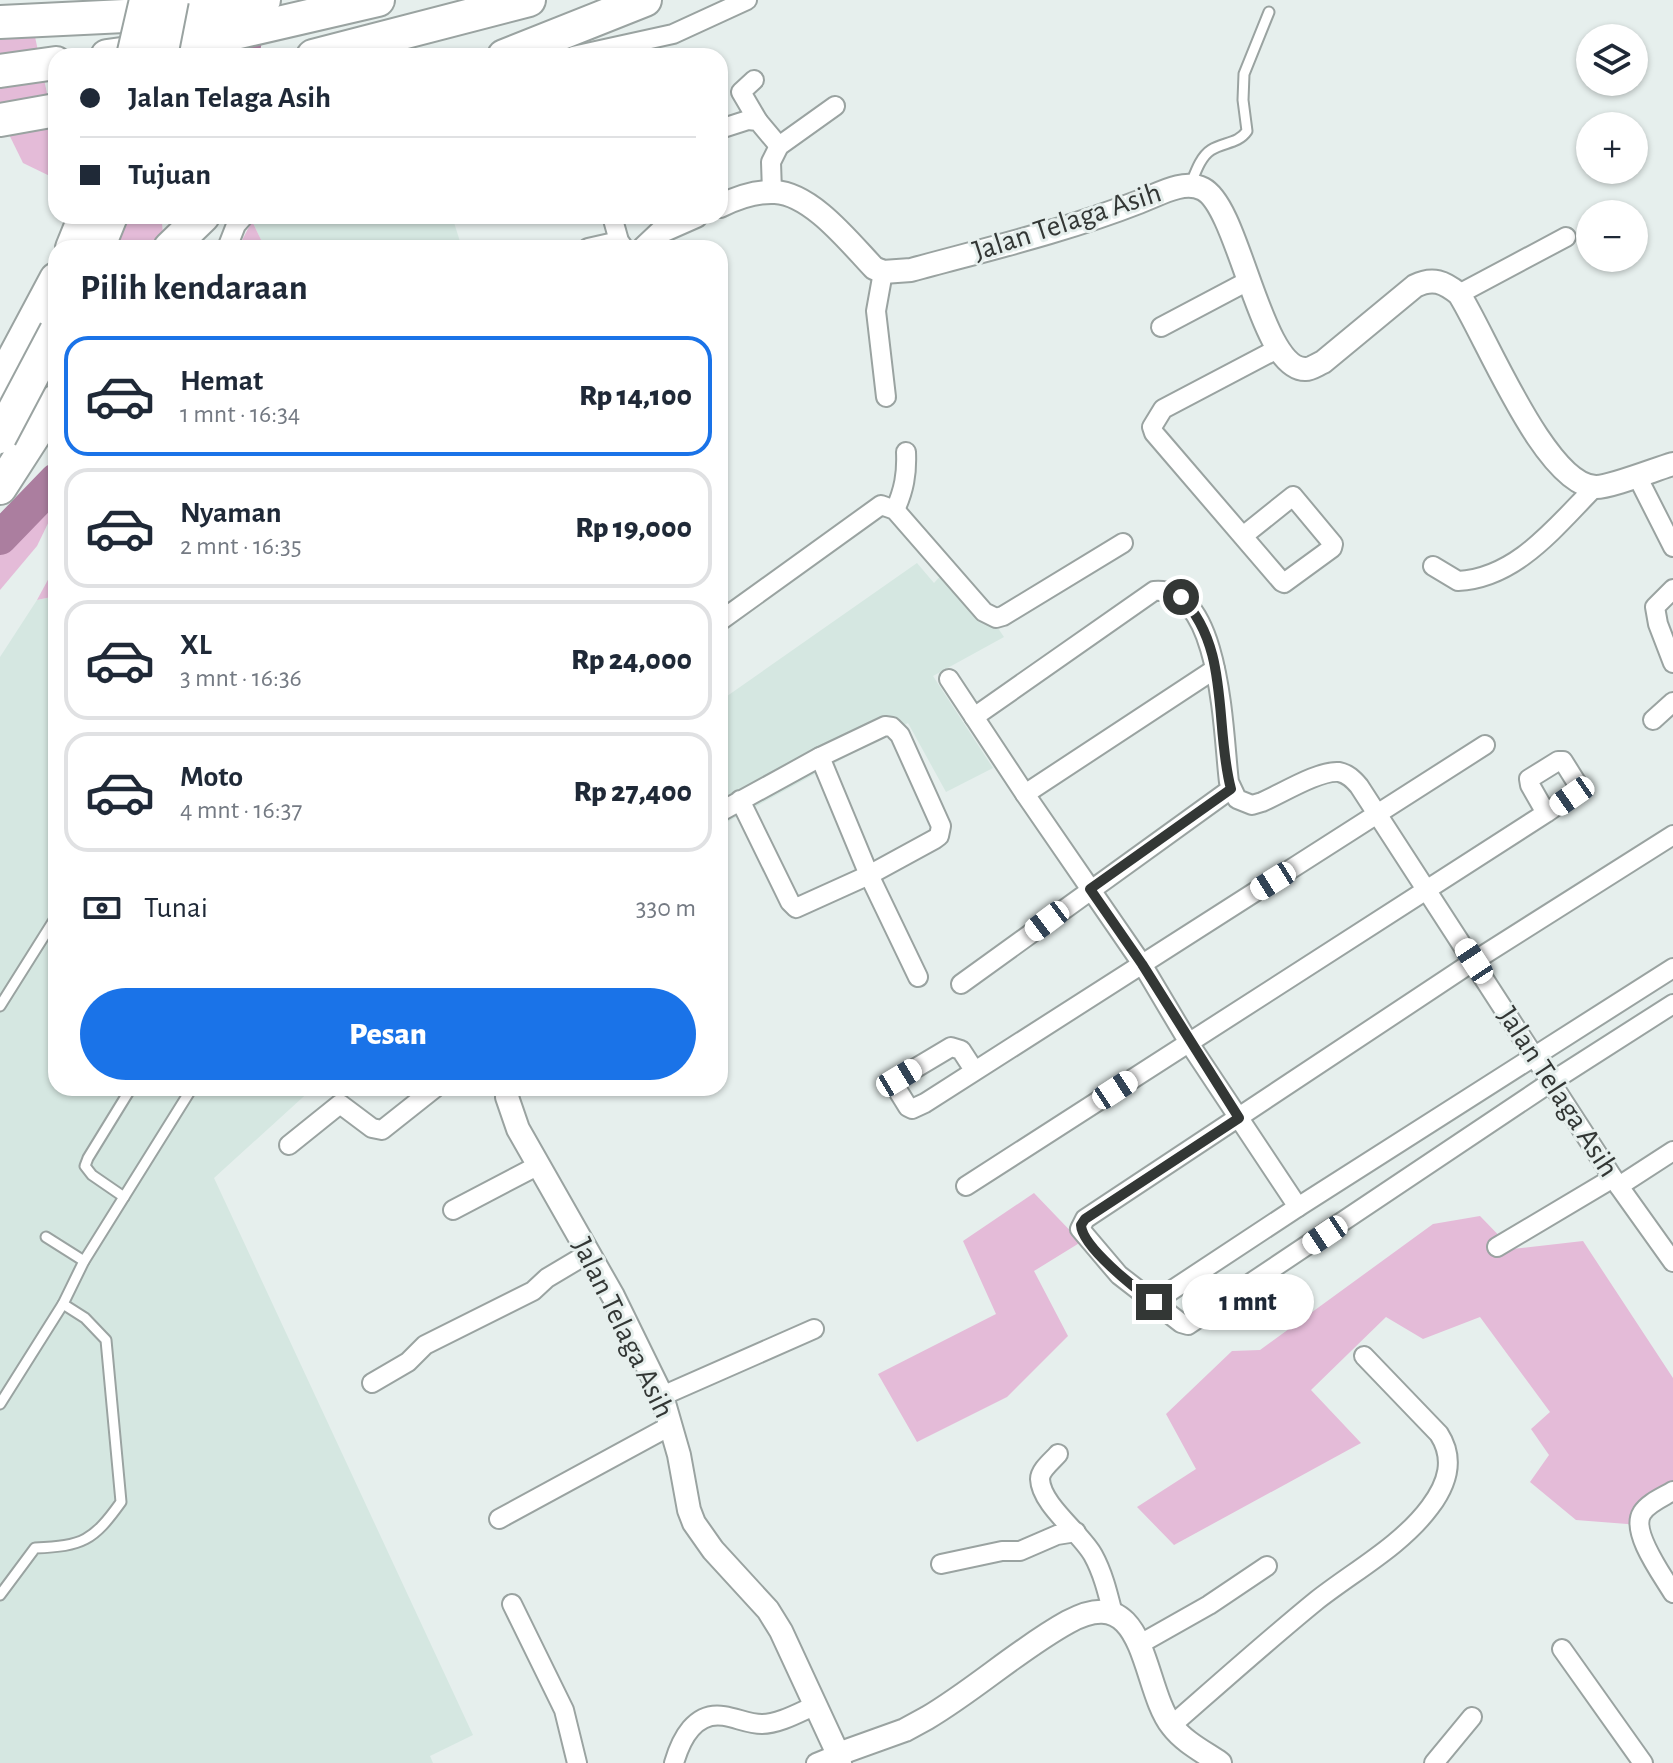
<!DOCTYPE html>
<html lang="id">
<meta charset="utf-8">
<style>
body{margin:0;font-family:"Alegreya Sans",sans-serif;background:#f2f2f3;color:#1f2937;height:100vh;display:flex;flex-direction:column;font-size:30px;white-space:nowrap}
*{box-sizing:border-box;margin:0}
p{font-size:26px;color:#747a83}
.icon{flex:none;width:44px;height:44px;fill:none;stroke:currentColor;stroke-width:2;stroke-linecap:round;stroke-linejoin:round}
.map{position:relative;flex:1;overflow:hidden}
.side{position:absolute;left:48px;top:240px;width:680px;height:856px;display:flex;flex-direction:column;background:#fff;border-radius:24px;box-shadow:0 2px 6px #0004}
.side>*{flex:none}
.banner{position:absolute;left:48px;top:48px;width:680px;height:176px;border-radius:24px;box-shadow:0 2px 6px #0004;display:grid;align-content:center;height:176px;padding:0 32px;background:#fff}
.tools{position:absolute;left:1576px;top:24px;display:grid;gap:16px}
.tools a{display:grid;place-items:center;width:72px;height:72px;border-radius:50%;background:#fff;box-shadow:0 2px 6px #0004;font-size:40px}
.end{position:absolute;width:36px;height:36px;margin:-18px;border:10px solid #333735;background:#fff;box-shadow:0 0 0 4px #fff}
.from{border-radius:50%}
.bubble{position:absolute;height:56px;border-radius:28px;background:#fff;box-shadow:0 2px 6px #0004;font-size:26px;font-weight:800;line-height:56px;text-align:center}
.car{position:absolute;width:24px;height:48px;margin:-24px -12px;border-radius:10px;box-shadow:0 0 6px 2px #0007;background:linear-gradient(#fff 24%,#345 0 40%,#fff 0 76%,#345 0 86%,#fff 0)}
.banner b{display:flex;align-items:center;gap:28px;height:76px;font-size:30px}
.banner b+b{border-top:2px solid #e0e1e3}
.banner i{width:20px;height:20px;background:#1f2937}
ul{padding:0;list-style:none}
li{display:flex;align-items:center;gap:24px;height:120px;margin:0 16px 12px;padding:0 16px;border:4px solid #e0e1e3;border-radius:24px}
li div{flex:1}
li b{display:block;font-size:30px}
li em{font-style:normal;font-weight:800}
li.selected{border-color:#1a73e8}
li>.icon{width:72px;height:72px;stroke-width:1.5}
h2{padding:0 32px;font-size:36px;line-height:96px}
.pay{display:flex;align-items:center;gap:20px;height:88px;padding:0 32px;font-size:30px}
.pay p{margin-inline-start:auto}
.action{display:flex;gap:16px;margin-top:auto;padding:16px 32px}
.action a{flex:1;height:92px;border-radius:48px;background:#1a73e8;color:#fff;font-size:32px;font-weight:800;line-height:92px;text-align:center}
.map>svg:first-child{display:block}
.built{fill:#d5e7e1}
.green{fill:#e4bbd8}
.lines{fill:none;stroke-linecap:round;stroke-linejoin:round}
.river{stroke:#ab7e9f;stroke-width:34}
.service-casing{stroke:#9aa3a1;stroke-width:13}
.minor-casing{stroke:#9aa3a1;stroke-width:22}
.tertiary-casing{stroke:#9aa3a1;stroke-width:26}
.motorway-casing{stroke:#9aa3a1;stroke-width:36}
.service{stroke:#fff;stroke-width:9}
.minor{stroke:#fff;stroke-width:18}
.tertiary{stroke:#fff;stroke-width:22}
.motorway{stroke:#fff;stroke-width:32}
.motorway-bridge-casing{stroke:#9aa3a1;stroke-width:36;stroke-linecap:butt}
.motorway-bridge{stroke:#fff;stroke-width:32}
.route{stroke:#333735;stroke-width:10}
.labels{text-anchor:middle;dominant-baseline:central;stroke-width:6;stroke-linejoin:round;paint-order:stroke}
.street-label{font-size:30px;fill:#333735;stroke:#e6efed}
</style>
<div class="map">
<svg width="1673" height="1763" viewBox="0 0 1673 1763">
<rect width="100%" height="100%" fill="#e6efed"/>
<g class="built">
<polygon points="261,216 452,216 462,248 265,248 252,221"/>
<polygon points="953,562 1004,637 933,676 993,768 946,792 908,723 720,826 720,701 917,563 934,583"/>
<polygon points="56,596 56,1088 313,1088 214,1178 473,1735 430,1756 433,1763 0,1763 0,657 37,600"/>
</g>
<g class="green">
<polygon points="30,13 56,136 56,179 23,163 0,116 0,27"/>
<polygon points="98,216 165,216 162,223 164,248 121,248"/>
<polygon points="252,221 265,248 238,248"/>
<polygon points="49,479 53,513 37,546 0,590 0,538"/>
<polygon points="56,565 56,596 37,600"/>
<polygon points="1034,1193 1081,1242 1034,1271 1068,1336 1007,1397 917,1442 878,1374 996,1314 963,1241"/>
<polygon points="1480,1216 1512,1249 1583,1241 1673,1378 1673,1495 1640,1525 1576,1520 1530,1482 1549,1455 1531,1429 1550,1412 1480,1317 1423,1339 1386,1317 1311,1390 1361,1443 1174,1545 1137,1507 1196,1469 1166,1414 1232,1351 1260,1350 1433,1224"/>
</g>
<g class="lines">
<g class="river">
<polyline points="242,56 252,1"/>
<polyline points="0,538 56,480"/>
</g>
<g class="service-casing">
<g id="service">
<path d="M 1190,186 C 1195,174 1200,157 1211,150 C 1223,142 1238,144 1247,131 L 1243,100 L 1244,74 L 1269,12"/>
<polyline points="0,1006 56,917"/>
<polyline points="124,1197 92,1175 85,1166 88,1158 131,1088"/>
<polyline points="46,1237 84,1261"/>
<polyline points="0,1404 63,1304"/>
<path d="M 0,1595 L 35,1548 C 83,1546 93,1541 121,1502 L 106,1340 L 85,1318 L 63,1304 L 84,1261 L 192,1088"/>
</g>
</g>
<g class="minor-casing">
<g id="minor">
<polyline points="573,56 673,34 747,0"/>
<polyline points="754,80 741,92 758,121"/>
<polyline points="720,129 748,120 758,121 779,146"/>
<polyline points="772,192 771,162 779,146 835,106"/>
<polyline points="612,216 619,241 624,248"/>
<polyline points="227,248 236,225 244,216"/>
<polyline points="588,248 619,241"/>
<polyline points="883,272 876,311 886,397"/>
<polyline points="1459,294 1566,237"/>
<polyline points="1161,327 1248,281"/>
<polyline points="1637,476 1673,547"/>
<path d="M 895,510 C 904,490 907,474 906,452"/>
<polyline points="1243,536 1293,496 1333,544 1332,548 1284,583 1282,582 1154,433 1152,427 1163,409 1279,348"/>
<path d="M 1433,566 L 1458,581 C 1517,578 1556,526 1595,487"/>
<polyline points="1673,589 1655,607 1658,624 1673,663"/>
<polyline points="720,621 881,505 895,510 984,612 996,618 1003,616 1123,543"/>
<polyline points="949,679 1025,794 1142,964 1189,1043 1298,1207"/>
<path d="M 974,717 L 1154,591 C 1222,585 1223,736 1229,782 L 1237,799 L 1252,805 L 1262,802 C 1281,794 1319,770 1339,772 C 1348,774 1353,779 1359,786 L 1613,1178 L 1673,1262"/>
<polyline points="1653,720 1673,702"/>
<polyline points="820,757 869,875 918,977"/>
<polyline points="1025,794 1215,669"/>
<polyline points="720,812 820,757 885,726 892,727 900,735 941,826 939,836 935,839 869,875 796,908 790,902 740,800"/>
<polyline points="1673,835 1474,961 1085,1219 1080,1229 1119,1275 1181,1323 1188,1325 1551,1082 1673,1004"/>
<polyline points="961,984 1231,789"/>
<polyline points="974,1070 961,1050 951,1047 899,1078 895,1086 908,1107 912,1109 925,1103 1485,745"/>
<polyline points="289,1145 340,1104 372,1128 382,1130 435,1088"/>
<polyline points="966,1186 1546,813 1575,793 1578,785 1563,761 1558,761 1529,779 1530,785 1546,813"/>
<polyline points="1619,1186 1673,1151"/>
<polyline points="453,1210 537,1166"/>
<polyline points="1497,1247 1613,1178"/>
<polyline points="1154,1302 1298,1207 1673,968"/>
<polyline points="372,1383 408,1362 425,1345 533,1291 547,1278 589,1253"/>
<polyline points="662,1396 814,1329"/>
<path d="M 1058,1454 C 1053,1460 1040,1470 1040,1479 C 1041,1505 1081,1533 1093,1555 C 1103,1573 1108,1594 1113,1614"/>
<path d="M 1673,1491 C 1663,1497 1648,1503 1642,1513 C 1630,1532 1663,1576 1673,1593"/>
<polyline points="499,1519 670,1426"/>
<polyline points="941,1564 1002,1551 1020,1551 1057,1535 1076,1532"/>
<polyline points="512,1604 564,1710 577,1763"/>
<polyline points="1140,1644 1209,1605 1267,1566"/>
<polyline points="1562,1649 1643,1763"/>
<path d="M 1171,1726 C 1219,1684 1267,1641 1316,1601 C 1354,1571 1401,1546 1430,1507 C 1448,1483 1455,1459 1439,1434 L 1364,1356"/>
<path d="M 674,1763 C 681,1739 695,1711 724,1716 C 737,1718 749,1724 762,1724 C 779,1724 800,1712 816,1705"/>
<polyline points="816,1763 838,1754 842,1763"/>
<polyline points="1434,1763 1472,1717"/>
</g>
</g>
<g class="tertiary-casing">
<g id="tertiary">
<path d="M 720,206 C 736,198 757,191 775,192 C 812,194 850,243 874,268 L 883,272 L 911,270 C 988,249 1065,231 1139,202 C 1158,195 1183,179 1203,189 C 1240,208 1260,371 1306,369 C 1311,369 1318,364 1323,362 L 1415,286 C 1433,277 1444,282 1459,294 C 1485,334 1545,486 1596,487 C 1611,487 1656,469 1673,464"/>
<polyline points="644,248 662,231 696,216"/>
<path d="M 509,1088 L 507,1097 L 518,1129 L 613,1296 L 662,1396 L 679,1455 L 689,1510 L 694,1523 L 713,1550 L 768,1610 L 781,1631 L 838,1754 L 905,1730 L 927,1718 C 976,1689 1019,1649 1068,1622 C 1148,1578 1141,1687 1172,1726 C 1184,1742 1204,1752 1220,1763"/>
</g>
</g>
<g class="motorway-casing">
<g id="motorway">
<polyline points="0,22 187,13 264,0"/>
<polyline points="107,56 179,46 378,0"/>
<polyline points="313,56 529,0"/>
<polyline points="504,56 645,0"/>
<polyline points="0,71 56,63"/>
<polyline points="0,120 56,110"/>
<polyline points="72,248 85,216"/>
<polyline points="98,248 111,216"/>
<polyline points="170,248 203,216"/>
<polyline points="0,384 56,279"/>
<polyline points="0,488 56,401"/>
</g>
</g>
<use href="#service" class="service"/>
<use href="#minor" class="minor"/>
<use href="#tertiary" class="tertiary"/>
<use href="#motorway" class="motorway"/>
<g class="motorway-bridge-casing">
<g id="motorway-bridge">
<polyline points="133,56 146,0"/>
<polyline points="161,56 172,0"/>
<polyline points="0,437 56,331"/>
</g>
</g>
<use href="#motorway-bridge" class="motorway-bridge"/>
</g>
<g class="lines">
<path class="route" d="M 1154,1302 C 1136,1289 1082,1247 1081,1225 L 1085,1219 L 1239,1118 L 1142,964 L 1090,889 L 1231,789 C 1214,726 1231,648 1181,597"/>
</g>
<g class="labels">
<g class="street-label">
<text transform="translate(1067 222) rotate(-18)">Jalan Telaga Asih</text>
<text transform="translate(1558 1092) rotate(57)">Jalan Telaga Asih</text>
<text transform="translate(623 1328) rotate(64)">Jalan Telaga Asih</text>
</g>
</g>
</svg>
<div class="tools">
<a><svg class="icon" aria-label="layers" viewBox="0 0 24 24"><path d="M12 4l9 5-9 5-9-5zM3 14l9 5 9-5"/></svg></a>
<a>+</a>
<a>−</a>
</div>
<i class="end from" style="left:1181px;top:597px"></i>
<i class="end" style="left:1154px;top:1302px"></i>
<div class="bubble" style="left:1182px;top:1274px;width:132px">1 mnt</div>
<i class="car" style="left:1572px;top:796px;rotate:235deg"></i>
<i class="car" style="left:1273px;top:881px;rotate:238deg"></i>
<i class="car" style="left:1047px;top:921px;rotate:233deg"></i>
<i class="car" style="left:1474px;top:961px;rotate:327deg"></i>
<i class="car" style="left:899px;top:1078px;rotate:59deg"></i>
<i class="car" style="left:1115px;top:1090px;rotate:57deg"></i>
<i class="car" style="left:1325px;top:1235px;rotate:236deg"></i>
<div class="banner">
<b><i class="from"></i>Jalan Telaga Asih</b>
<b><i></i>Tujuan</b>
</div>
<section class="side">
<h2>Pilih kendaraan</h2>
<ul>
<li class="selected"><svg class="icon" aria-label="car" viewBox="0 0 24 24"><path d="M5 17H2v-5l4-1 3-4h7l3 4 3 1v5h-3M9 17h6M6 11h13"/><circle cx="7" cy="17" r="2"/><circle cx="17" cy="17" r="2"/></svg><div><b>Hemat</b><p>1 mnt · 16:34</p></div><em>Rp 14,100</em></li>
<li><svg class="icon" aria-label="car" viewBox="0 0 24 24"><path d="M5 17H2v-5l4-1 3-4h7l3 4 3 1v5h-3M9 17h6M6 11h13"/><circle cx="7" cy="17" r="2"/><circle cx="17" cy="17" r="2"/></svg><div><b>Nyaman</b><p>2 mnt · 16:35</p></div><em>Rp 19,000</em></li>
<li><svg class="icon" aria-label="car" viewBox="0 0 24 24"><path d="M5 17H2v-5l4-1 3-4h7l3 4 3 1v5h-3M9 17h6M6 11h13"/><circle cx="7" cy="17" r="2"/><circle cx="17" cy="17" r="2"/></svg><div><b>XL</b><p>3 mnt · 16:36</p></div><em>Rp 24,000</em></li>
<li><svg class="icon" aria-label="car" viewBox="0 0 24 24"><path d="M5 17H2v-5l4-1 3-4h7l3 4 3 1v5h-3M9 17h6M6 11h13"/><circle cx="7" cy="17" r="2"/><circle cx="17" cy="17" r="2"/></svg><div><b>Moto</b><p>4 mnt · 16:37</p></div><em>Rp 27,400</em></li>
</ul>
<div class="pay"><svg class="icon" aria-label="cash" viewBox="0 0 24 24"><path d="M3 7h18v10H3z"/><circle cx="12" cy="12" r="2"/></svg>Tunai<p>330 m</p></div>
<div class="action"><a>Pesan</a></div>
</section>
</div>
